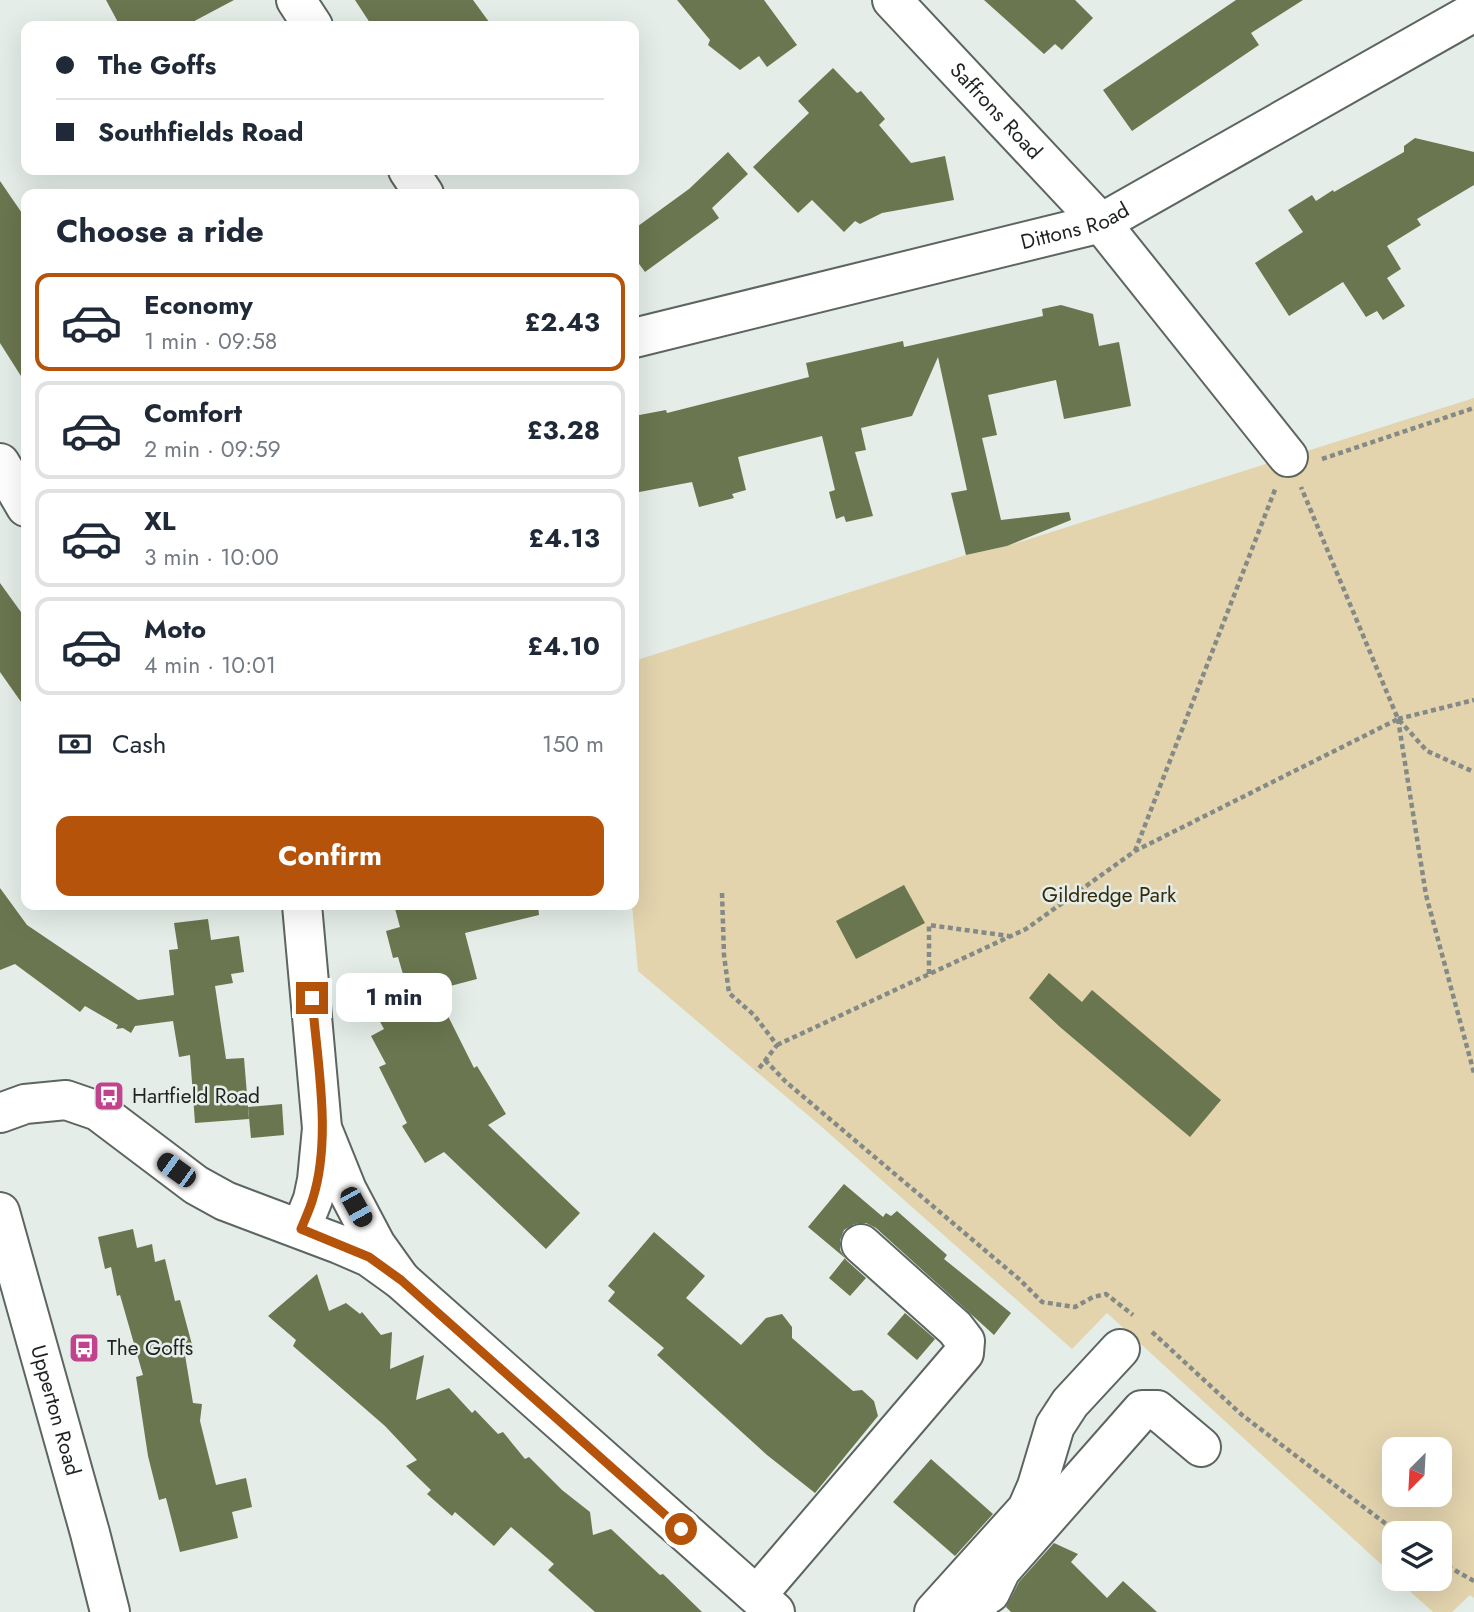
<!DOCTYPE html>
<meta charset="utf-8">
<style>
body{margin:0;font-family:Jost,sans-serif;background:#f6f6f7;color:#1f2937;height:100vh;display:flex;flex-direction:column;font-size:26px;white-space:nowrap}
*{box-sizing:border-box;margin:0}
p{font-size:23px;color:#747a83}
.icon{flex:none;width:38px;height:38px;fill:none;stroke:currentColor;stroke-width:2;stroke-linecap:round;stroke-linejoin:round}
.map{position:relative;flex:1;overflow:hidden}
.drawer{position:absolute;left:21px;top:189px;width:618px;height:721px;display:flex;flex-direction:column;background:#fff;border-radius:14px;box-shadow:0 7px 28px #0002}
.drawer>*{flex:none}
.banner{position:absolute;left:21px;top:21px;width:618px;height:154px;border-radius:14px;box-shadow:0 7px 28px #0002;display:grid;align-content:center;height:154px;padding:0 35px;background:#fff}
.needle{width:46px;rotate:204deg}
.buttons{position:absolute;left:1382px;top:1437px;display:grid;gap:14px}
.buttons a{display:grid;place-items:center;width:70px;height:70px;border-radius:14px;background:#fff;box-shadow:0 7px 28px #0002;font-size:35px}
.end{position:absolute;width:32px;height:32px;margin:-16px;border:9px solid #b45309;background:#fff;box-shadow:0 0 0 4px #fff}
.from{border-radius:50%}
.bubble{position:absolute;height:49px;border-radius:14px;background:#fff;box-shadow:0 7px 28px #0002;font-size:23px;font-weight:700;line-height:49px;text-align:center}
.car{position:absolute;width:21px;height:42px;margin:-21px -10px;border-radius:9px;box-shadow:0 0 5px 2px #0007;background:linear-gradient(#222 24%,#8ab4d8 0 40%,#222 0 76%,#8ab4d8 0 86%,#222 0)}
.banner b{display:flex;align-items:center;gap:24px;height:66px;font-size:26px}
.banner b+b{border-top:2px solid #e0e1e3}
.banner i{width:18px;height:18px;background:#1f2937}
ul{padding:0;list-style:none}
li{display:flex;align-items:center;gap:21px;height:98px;margin:0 14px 10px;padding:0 21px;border:4px solid #e0e1e3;border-radius:14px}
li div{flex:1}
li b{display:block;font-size:26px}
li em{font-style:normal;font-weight:700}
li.on{border-color:#b45309}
li>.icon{width:63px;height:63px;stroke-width:1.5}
h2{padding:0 35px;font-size:32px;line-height:84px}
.pay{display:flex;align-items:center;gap:18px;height:77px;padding:0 35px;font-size:26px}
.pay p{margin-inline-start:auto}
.action{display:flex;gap:14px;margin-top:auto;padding:14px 35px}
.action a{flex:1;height:80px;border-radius:14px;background:#b45309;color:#fff;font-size:28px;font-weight:700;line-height:80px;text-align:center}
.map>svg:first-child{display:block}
.green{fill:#e3d4ae;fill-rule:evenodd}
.building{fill:#6a764f}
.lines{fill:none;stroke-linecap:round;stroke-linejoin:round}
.minor-casing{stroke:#5d6560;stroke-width:42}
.major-casing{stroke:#5d6560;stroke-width:42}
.path{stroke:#848a86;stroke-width:4.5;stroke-dasharray:5 3.5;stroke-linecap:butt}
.minor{stroke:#fff;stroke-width:38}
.major{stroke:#fff;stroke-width:38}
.route{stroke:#b45309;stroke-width:9}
.labels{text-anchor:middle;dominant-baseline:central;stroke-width:5;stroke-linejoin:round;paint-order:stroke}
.street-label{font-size:21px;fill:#1f2320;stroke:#e4ede7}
.park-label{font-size:21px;fill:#372a07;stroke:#e4ede7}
.poi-label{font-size:21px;fill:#1f2320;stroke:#e4ede7;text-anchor:start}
</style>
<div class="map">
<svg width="1474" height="1612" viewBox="0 0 1474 1612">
<rect width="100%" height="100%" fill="#e4ede7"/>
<path class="green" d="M 1474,398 L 1474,1598 L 1470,1595 L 1452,1612 L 1433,1612 L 1396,1579 L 1440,1578 L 1440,1533 L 1395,1533 L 1395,1577 L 1107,1313 L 1072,1349 L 823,1128 L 638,971 L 632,905 L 634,661 L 966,555 L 1007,546 ZM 1395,1449 L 1440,1449 L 1440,1494 L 1395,1494 Z"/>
<g class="building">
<polygon points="106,0 234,0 185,26 120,26"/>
<polygon points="355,0 473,0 492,26 372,26"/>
<polygon points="677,0 764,0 797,45 767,67 759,56 740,70 708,45 710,40"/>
<polygon points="984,0 1075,0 1093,18 1062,50 1055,44 1044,54"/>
<polygon points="1236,0 1303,0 1251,33 1259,45 1132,131 1103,90"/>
<polygon points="833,68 857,93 861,91 885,119 879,125 911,163 945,156 954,200 882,213 860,224 855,221 844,232 812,200 798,213 753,167 809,113 798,101"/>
<polygon points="1415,138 1474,152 1474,185 1417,219 1421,225 1387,246 1401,269 1387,278 1405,306 1383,320 1377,311 1366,317 1343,282 1289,316 1255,263 1303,232 1288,210 1312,195 1316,201 1333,190 1334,192 1404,152 1404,146"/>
<polygon points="728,152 748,174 712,208 719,218 645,272 634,257 634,229 689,189"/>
<polygon points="0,181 26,219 26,384 0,343"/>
<polygon points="1061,305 1093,314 1099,346 1119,342 1131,406 1064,419 1056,380 988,395 997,435 982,438 1001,520 1069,512 1071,520 1007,546 966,555 951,493 967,490 938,357 912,416 861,428 866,450 855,452 873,516 846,522 844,516 836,519 829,492 835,490 822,436 738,457 746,490 732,494 734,498 699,507 692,482 634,493 634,416 666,410 667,413 809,377 806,363 903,341 904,347 1043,316 1042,309"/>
<polygon points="0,583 26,619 26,709 0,672"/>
<polygon points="904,885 925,923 856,959 836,921"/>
<polygon points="0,888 27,925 138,1000 174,995 169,950 178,949 174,923 208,919 211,940 239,936 244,972 231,974 233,983 215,986 226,1059 244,1058 249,1119 195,1123 190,1055 179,1057 173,1021 135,1026 131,1033 123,1028 116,1029 118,1025 85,1006 80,1012 15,964 0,970"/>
<polygon points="394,905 538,905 539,915 465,933 477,979 435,990 474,1068 477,1066 506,1114 488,1125 580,1213 546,1249 444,1152 425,1163 402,1126 407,1123 379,1067 386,1064 371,1036 384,1029 378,1018 411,1002 398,957 393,958 386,931 400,927"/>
<polygon points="1049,973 1082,1002 1092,990 1221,1100 1190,1137 1060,1027 1029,998"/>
<polygon points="282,1104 284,1135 251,1138 248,1107"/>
<polygon points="844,1184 883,1217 886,1213 891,1216 897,1211 947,1255 944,1259 1011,1313 994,1335 876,1228 866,1223 854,1224 844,1230 840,1240 840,1250 846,1260 866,1278 850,1296 829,1278 845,1258 808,1227"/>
<polygon points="133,1229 137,1248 152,1244 155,1262 165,1259 175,1301 180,1300 194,1352 185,1355 193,1403 202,1404 200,1421 216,1485 246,1478 252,1507 232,1512 238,1538 180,1552 166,1498 159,1500 148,1456 136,1377 143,1375 120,1295 117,1296 111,1267 105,1269 98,1237"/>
<polygon points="654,1232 705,1276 686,1298 741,1345 766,1318 782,1314 792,1327 792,1338 853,1391 862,1390 874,1401 878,1416 815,1493 767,1455 657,1355 664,1348 608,1301 615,1292 608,1286"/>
<polygon points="317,1274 329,1311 346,1303 360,1314 362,1312 381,1335 392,1332 390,1369 424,1355 416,1400 449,1388 472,1413 475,1410 498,1434 503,1432 525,1459 529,1457 562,1490 590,1512 593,1535 611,1529 660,1575 663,1574 702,1612 595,1612 548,1570 554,1564 511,1527 494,1546 455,1512 452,1516 427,1494 431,1490 406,1466 417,1460 385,1426 293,1346 296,1340 268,1316"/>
<polygon points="905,1313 935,1339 917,1360 887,1334"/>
<polygon points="931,1459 993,1514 955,1556 893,1502"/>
<polygon points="1054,1543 1078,1554 1071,1562 1107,1598 1123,1581 1157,1612 1011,1612 1006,1607 1019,1582"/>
</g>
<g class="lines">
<g class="minor-casing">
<g id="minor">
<polyline points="296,0 313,26"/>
<path id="s1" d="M 892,0 L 1101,223 L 1288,457"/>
<polyline points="408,170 424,194"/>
<path id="s2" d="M 634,338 L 1101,223 L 1474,12"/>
<polyline points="0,463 26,507"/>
<polyline points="324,1133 347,1190 376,1245 401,1280"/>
<polyline points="301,1229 313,1199 317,1180 322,1128 302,905"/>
<polyline points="757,1595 964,1353 965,1341 955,1328 861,1244"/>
<polyline points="934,1612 1027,1509 1037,1486 1055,1426 1070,1403 1120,1349"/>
<polyline points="977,1612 980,1599 990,1593 1001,1570 1142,1410 1157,1410 1201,1447"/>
</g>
</g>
<g class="major-casing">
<g id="major">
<polyline points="0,1113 25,1104 66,1100 98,1111 196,1185 225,1201 339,1244 369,1257 401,1280 775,1612"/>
<path id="s3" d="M 0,1212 L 90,1533 L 110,1612"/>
</g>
</g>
<g class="path">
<polyline points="1322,459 1474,408"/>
<polyline points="1398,719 1426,895 1474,1073"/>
<polyline points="1398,719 1474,700"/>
<polyline points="1399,720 1427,751 1474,772"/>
<polyline points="1135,851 1276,487"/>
<polyline points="722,893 724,955 729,993 754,1015 777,1045 757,1071"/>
<polyline points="929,974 929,925 1009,936"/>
<polyline points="777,1045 1026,929 1135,851 1398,719 1301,487"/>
<polyline points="765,1060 786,1082 1019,1279 1042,1302 1075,1307 1093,1297 1106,1294 1133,1315"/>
<polyline points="1152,1332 1242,1415 1398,1533"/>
<polyline points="1440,1562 1474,1581"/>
</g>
<use href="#minor" class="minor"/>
<use href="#major" class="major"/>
</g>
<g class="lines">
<path class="route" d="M 312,998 C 317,1061 332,1137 313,1198 C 310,1209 305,1219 301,1229 L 369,1257 L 401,1280 L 681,1529"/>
</g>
<defs>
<g id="bus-square" transform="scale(1.575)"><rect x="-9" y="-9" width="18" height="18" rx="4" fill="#c1428d" stroke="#e4ede7"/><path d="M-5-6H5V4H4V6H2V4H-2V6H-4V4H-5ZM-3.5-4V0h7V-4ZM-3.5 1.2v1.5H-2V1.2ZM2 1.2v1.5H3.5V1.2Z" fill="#fff"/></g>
</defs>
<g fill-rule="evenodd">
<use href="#bus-square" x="109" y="1096"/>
<use href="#bus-square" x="84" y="1348"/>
</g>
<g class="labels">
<g class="street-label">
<text stroke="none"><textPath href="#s1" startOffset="152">Saffrons Road</textPath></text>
<text stroke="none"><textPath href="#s2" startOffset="455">Dittons Road</textPath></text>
<text stroke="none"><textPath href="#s3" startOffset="206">Upperton Road</textPath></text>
</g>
<g class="park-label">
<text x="1109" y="895">Gildredge Park</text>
</g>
<g class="poi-label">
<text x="132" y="1096">Hartfield Road</text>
<text x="107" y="1348">The Goffs</text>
</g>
</g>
</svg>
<div class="buttons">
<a><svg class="needle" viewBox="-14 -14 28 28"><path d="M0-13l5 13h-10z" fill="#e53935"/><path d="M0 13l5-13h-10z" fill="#747a83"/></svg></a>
<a><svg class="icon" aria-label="layers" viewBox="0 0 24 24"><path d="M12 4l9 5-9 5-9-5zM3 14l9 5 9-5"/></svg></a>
</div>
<i class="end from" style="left:681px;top:1529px"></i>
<i class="end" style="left:312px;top:998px"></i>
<div class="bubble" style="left:336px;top:973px;width:116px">1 min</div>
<i class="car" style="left:176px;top:1170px;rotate:306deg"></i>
<i class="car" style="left:356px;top:1207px;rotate:151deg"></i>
<div class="banner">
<b><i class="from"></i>The Goffs</b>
<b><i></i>Southfields Road</b>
</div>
<section class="drawer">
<h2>Choose a ride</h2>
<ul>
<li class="on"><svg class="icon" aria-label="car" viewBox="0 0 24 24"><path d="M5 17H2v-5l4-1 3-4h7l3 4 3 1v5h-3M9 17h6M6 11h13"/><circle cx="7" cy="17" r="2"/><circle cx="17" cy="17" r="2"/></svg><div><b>Economy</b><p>1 min · 09:58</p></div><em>£2.43</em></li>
<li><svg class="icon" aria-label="car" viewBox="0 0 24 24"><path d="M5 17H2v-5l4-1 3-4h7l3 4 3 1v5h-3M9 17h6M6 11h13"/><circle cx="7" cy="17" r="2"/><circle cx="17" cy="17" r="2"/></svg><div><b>Comfort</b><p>2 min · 09:59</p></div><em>£3.28</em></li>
<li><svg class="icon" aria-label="car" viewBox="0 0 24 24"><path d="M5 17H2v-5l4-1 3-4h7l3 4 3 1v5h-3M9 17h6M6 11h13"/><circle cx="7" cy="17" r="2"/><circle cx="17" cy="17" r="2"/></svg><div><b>XL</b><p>3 min · 10:00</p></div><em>£4.13</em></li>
<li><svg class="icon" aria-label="car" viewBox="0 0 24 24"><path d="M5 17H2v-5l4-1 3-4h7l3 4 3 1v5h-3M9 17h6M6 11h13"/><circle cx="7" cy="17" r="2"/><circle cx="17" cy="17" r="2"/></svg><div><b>Moto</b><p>4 min · 10:01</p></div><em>£4.10</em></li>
</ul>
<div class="pay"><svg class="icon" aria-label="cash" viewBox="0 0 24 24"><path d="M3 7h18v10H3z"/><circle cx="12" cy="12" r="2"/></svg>Cash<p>150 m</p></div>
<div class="action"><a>Confirm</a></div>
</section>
</div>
